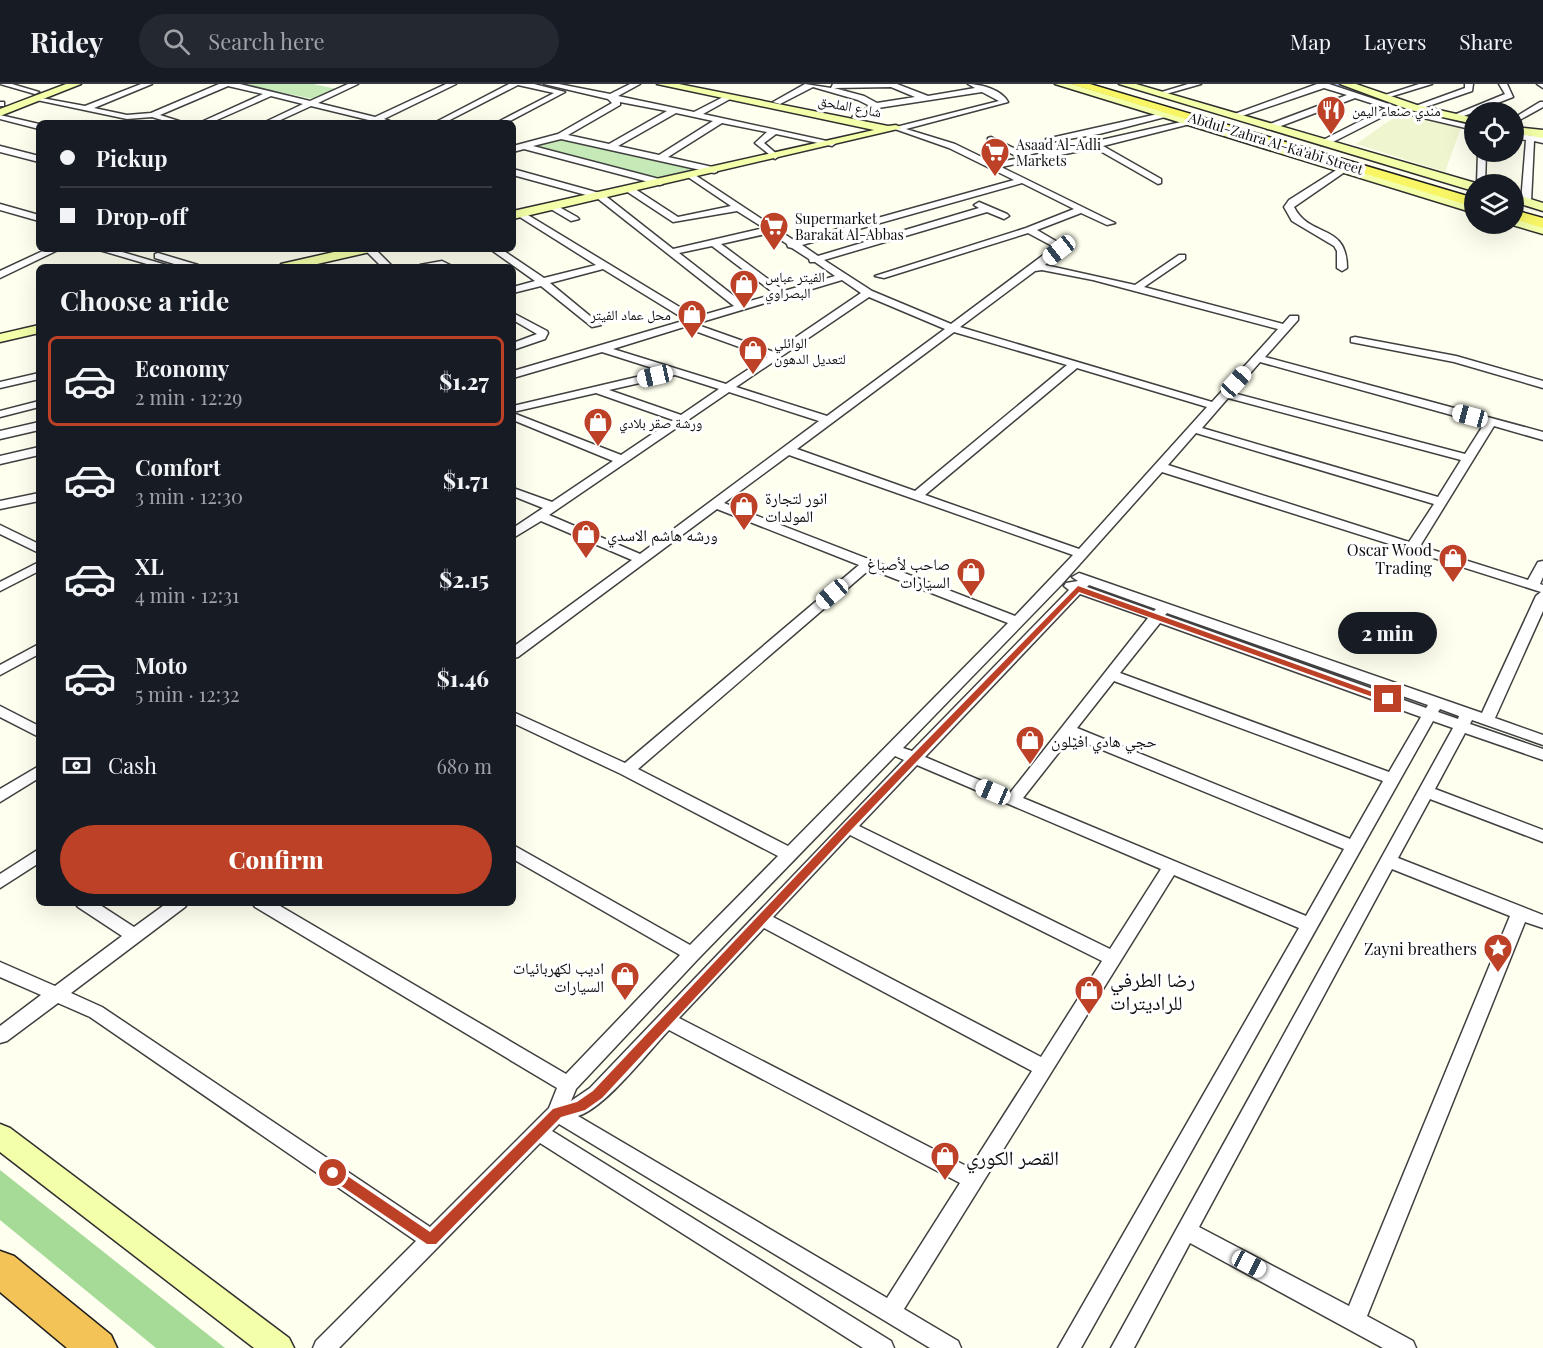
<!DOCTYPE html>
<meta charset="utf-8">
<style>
body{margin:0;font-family:"Playfair Display","Noto Naskh Arabic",serif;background:#242831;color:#f1f3f6;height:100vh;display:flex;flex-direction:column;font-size:22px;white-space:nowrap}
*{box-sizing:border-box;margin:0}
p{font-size:20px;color:#9ea1a6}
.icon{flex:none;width:33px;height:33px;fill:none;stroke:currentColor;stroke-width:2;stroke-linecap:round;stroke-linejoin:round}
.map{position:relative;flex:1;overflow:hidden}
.panel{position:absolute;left:36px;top:180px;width:480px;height:642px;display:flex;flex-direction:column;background:#171b24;border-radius:9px;box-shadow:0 6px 24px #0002}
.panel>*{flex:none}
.guide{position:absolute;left:36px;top:36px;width:480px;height:132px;border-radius:9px;box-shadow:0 6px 24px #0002;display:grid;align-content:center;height:132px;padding:0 24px;background:#171b24}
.controls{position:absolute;left:1464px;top:18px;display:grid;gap:12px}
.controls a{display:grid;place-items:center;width:60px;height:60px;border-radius:50%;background:#171b24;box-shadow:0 6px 24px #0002;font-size:30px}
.end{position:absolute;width:27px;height:27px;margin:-14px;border:8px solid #bd4126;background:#fff;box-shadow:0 0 0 3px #fff}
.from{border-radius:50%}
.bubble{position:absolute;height:42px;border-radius:21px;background:#171b24;box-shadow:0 6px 24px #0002;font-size:20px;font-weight:800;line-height:42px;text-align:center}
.car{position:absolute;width:18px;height:36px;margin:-18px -9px;border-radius:8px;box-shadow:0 0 4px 2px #0007;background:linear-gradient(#fff 24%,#345 0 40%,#fff 0 76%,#345 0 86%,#fff 0)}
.guide b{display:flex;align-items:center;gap:21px;height:57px;font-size:22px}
.guide b+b{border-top:2px solid #363941}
.guide i{width:15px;height:15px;background:#f1f3f6}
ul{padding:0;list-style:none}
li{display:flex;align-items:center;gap:18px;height:90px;margin:0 12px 9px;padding:0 12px;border:3px solid transparent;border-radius:9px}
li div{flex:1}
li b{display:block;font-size:22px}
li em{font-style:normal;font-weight:800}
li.active{border-color:#bd4126}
li>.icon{width:54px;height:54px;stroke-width:1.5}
h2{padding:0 24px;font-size:27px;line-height:72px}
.pay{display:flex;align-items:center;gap:15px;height:66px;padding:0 24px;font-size:22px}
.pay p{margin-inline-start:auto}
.cta{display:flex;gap:12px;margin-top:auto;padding:12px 24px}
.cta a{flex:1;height:69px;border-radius:36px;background:#bd4126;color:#fff;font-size:24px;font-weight:800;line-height:69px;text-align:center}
header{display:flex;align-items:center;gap:36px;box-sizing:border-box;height:84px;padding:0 30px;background:#171b24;border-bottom:2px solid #363941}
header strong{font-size:28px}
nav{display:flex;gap:33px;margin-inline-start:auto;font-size:21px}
.search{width:420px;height:54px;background:#242831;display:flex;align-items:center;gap:15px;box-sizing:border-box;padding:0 21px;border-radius:33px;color:#9ea1a6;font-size:22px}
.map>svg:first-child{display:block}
.farmland{fill:#eff5ce}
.green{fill:#c6e9b8}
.forest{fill:#a6da97}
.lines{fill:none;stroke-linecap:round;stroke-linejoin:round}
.canal{fill:#b3cef6;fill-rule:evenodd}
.street-casing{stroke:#404040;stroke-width:3}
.secondary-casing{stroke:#2f2f2f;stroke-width:3}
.primary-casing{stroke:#1e1e1e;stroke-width:3}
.highway-casing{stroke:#1e1e1e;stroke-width:3}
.street{fill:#fff;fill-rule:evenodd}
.secondary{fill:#f4ffa9;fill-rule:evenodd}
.primary{fill:#f8f665;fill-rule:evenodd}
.highway{fill:#f4c357;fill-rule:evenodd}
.route{fill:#bd4126}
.labels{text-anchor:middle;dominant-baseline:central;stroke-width:6;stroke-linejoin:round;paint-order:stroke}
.far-street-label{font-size:14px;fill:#0d0d0d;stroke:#fff}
.far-poi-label{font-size:14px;fill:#0d0d0d;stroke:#fff;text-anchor:start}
.poi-label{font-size:16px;fill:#0d0d0d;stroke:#fff;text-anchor:end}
.near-poi-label{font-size:20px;fill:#0d0d0d;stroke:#fff;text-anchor:start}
</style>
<header>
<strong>Ridey</strong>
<div class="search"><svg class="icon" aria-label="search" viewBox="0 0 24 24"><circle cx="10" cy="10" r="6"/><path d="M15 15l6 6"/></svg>Search here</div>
<nav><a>Map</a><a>Layers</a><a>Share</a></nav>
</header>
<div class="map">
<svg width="1543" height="1264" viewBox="0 0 1543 1264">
<rect width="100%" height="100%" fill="#feffee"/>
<polygon class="farmland" points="1402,28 1461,43 1445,88 1356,60"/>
<g class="green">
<polygon points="242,0 313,0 337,5 313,15"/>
<polygon points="563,55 696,85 697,86 657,95 534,62"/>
</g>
<polygon class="forest" points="0,1086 225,1264 156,1264 0,1136"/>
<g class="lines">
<polygon class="canal" points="1330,0 1342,0 1413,24 1474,40 1474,44 1407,28"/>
<g class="street-casing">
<g id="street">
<polygon points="0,0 12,0 39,8 35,10"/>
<polygon points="141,0 152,0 94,24 127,31 151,29 219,0 240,0 310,17 348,0 358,0 318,19 375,33 446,0 456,0 384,35 395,39 381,39 311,22 274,39 263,39 303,20 271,12 210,39 199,39 263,10 228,2 160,31 185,39 172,39 152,33 127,35 32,15 36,13 85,22"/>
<polygon points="509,0 534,0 565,8 506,39 496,39 554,9 518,1 444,39 434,39"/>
<path d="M 544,0 L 559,0 L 610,10 L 630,0 L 640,0 L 618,12 L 694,28 L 727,11 L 731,13 L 730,15 L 703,30 L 836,59 L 832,62 L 776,50 L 764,59 L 779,72 L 775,75 L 755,59 L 767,48 L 722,39 L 668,73 L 717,84 L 717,88 L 714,89 L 561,55 L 533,62 L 663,96 L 663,100 L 660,101 L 524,65 L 513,68 L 513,62 L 558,50 L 612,19 L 608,15 ZM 620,18 L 667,27 L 609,60 L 568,51 L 620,21 ZM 676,29 L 713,37 L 659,71 L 618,62 Z"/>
<path d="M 805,0 L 831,4 L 833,0 L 897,0 L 928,12 L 975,4 L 968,0 C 981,0 1002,6 1008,18 L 906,45 L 955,60 L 994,79 L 1020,74 L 988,58 L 988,54 L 991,53 L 1030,72 L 1190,36 L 1190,40 L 1103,62 L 1161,95 L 1161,99 L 1158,100 L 1095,64 L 1001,83 L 1115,139 L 1107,141 L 1081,129 L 1037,146 L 1066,163 L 1045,181 L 1135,201 L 1179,171 L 1185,171 L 1185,175 L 1144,203 L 1283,240 L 1290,232 L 1298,232 L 1298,236 L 1265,273 L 1543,348 L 1543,356 L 1494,342 L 1420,462 L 1528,496 L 1538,478 L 1543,477 L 1543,493 L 1540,500 L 1543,501 L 1543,527 L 1495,634 L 1543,651 L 1543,661 L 1472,636 L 1470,640 L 1543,665 L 1543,676 L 1465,649 L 1435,705 L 1543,746 L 1543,758 L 1430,715 L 1398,774 L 1543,831 L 1543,844 L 1525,838 L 1367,1232 L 1413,1257 L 1416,1264 L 1383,1264 L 1190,1159 L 1134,1264 L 1111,1264 L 1453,644 L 1433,637 L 1081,1264 L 1058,1264 L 1299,844 L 1174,791 L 904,1225 L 958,1257 L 961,1264 L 930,1264 L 559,1040 L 552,1047 L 891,1257 L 894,1264 L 863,1264 L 540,1059 L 339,1264 L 313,1264 L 316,1257 L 416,1157 L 90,933 L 58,919 L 7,957 L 0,959 L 0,942 L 41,911 L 0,893 L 0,878 L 55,902 L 122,852 L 78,823 L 75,819 L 97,819 L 134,843 L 167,819 L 188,819 L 185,823 L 71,909 L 102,923 L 430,1143 L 549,1024 L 557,1004 L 255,823 L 252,819 L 275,819 L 566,990 L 680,871 L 513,775 L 513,761 L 690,861 L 778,772 L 621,690 L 513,639 L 513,628 L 625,679 L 859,481 L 717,425 L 518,573 L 513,574 L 513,563 L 632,476 L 541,437 L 513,454 L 513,444 L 543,424 L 513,412 L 513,404 L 552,418 L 613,377 L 513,336 L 513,329 L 621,371 L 673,336 L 596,309 L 513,328 L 513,322 L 662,287 L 602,268 L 513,294 L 513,287 L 686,236 L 603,185 L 550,199 L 601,241 L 592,243 L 541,202 L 513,209 L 513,203 L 535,197 L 490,165 L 501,165 L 544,194 L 596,181 L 515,130 L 523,128 L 696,233 L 734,222 L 597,114 L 513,91 L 513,85 L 603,110 L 673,165 L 764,144 L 737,127 L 673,138 L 626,107 L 626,103 L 632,103 L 678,133 L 731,122 L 685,91 L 692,89 L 795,157 L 1014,96 L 949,64 L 892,44 L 999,17 L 982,8 L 878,24 L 856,36 L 852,34 L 853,32 L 870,22 L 858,16 L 813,3 L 780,20 L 773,18 ZM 891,3 L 915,13 L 877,19 L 864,12 L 834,4 ZM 1022,99 L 1074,125 L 1026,144 L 875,192 L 884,194 L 1028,149 L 1054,163 L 951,240 L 872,207 L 824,176 L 987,128 L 1004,135 L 1009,132 L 1007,130 L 979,118 L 974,121 L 979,124 L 818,172 L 802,161 ZM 770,149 L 787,160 L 788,163 L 792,164 L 809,175 L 810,178 L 815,178 L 835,192 L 784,207 L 721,160 ZM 712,162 L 775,210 L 743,219 L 679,169 ZM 1042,186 L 1093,196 L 1278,245 L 1212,318 L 960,243 L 1035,187 ZM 842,196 L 861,209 L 774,268 L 695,240 ZM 869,213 L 945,245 L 827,332 L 736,303 ZM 684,243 L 767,273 L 726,300 L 613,265 ZM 954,248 L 1067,281 L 915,407 L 797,365 ZM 1260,278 L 1484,340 L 1465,370 L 1233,309 ZM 1077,284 L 1207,323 L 1079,465 L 925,411 ZM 675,291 L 719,305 L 681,331 L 609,306 ZM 729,308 L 819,337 L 640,470 L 549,431 ZM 1228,314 L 1461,376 L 1438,413 L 1202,344 ZM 1196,349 L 1434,420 L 1409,458 L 1168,381 ZM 789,371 L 1073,471 L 1015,532 L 724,419 ZM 1162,388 L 1541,508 L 1536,512 L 1482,629 L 1079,489 L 1072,493 L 1078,497 L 1066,499 L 1064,502 L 1069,506 L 912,667 L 903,664 L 1062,500 ZM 870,485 L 1008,539 L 788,762 L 638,685 ZM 1089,501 L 1156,525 L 1154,527 L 1087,503 ZM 1080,510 L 1148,534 L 1010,709 L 925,673 ZM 1167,529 L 1428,621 L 1426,624 L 1165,531 ZM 1160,539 L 1421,633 L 1389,688 L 1120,589 ZM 1114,597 L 1383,697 L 1350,755 L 1077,644 ZM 1440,625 L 1459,632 L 1458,635 L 1438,628 ZM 1071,653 L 1344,765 L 1306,832 L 1023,714 ZM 895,672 L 904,676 L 590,1004 L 571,1017 L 576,1005 L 698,875 ZM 917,681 L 1161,785 L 1110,865 L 859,742 ZM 850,751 L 1102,877 L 1041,973 L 773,833 ZM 1392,785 L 1510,832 L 1349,1222 L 1199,1143 ZM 764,844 L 1032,987 L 970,1084 L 679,934 ZM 669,946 L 960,1099 L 887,1214 L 578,1032 C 605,1024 648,968 669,946 Z"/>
<polygon points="1188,0 1201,0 1159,12 1155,10"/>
<polygon points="1317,0 1329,0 1410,27 1474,42 1474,46 1394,27 1327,61 1321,61 1321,57 1386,24 1355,14 1273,45 1267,45 1267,41 1347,11 1324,4 1236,34 1229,32"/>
<polygon points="1419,0 1432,0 1383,15 1379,13"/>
<polygon points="1465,0 1473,0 1472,7 1417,26 1410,24 1465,4"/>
<polygon points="1499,0 1507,0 1513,13 1456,35 1449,33 1505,10"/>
<polygon points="1537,0 1543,0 1543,4"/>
<rect x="0" y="18" width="4" height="4"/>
<polygon points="1540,18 1543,18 1543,23 1514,39 1514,34"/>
<polygon points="1162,29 1165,29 1165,33 1099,50 1050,58 1046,55"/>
<polygon points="0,31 39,40 39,45 0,35"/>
<polygon points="1514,49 1543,53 1543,59 1534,57 1531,118 1526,121 1521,118 1526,56 1514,54"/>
<polygon points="0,62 39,72 39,78 0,68"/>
<polygon points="1478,68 1486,68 1485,100 1477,100"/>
<path d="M 1349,78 L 1353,81 L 1352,83 L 1294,123 C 1310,155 1347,138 1347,184 L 1342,187 L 1337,184 L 1337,167 L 1334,162 L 1292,137 L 1284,123 L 1289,116 Z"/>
<polygon points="552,119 577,133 579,135 571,137 549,124 549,120"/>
<polygon points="0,120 39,131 39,137 0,126"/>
<polygon points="47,165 60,165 0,194 0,187"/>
<polygon points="96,165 112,165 173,183 157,183"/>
<polygon points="364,165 375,165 393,183 382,183"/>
<polygon points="158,169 198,181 200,183 184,183 155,174 155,170"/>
<polygon points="442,177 454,183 418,183 420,181"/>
<polygon points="513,229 547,247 548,249 545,255 513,266 513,259 537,250 513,236"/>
<polygon points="1355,253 1456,272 1543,297 1543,304 1454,278 1351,258 1351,254"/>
<polygon points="39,289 39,295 0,304 0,298"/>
<polygon points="39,317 39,323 0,333 0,327"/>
<polygon points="39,338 39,346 0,355 0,347"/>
<polygon points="39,363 39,371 0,380 0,372"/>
<polygon points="39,409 39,417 0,425 0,417"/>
<polygon points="0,441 39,460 39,469 0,450"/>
<polygon points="39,478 39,487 0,507 0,498"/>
<polygon points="39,560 39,570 0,591 0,581"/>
<polygon points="0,622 39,642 39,653 0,633"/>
<polygon points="39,682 39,694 0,718 0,705"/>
<polygon points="39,765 39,779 0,804 0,790"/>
</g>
</g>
<g class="secondary-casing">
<g id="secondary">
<polygon points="66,0 81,0 0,32 0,25"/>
<polygon points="657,0 679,0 888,42 896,41 902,44 513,135 513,127 874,46"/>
<polygon points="1055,0 1072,0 1474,121 1474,129"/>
<polygon points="1119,0 1136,0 1479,100 1474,100 1474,107 1470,106"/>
<polygon points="1340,0 1356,0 1417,21 1474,34 1474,40 1410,26"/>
<polygon points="1514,43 1543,46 1543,54 1514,49"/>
<polygon points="1514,110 1543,119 1543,127 1514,118"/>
<polygon points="1514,133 1543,142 1543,150 1509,140 1514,140"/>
<polygon points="347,165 372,165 370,168 304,183 279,183 281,180"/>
<polygon points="39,241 39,249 0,258 0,250"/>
<polygon points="0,1040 10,1044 289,1254 294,1264 254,1264 0,1068"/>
</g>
</g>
<g class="primary-casing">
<g id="primary">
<polygon points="1071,0 1090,0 1474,114 1474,123"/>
<polygon points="1514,126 1543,134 1543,144 1514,135"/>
</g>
</g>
<g class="highway-casing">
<polygon id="highway" points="0,1167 14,1172 111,1251 117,1264 67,1264 0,1208"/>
</g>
<use href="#street" class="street"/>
<use href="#secondary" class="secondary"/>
<use href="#primary" class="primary"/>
<use href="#highway" class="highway"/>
</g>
<polygon class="route" points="1078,502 1392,615 1384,617 1079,508 852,745 602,1014 585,1026 561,1033 436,1160 427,1160 328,1093 328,1085 337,1085 430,1148 553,1025 577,1018 593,1007 845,740"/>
<defs>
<g id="restaurant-pin" transform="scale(1.5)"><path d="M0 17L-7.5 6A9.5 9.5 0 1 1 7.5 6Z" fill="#bd4126" stroke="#fff"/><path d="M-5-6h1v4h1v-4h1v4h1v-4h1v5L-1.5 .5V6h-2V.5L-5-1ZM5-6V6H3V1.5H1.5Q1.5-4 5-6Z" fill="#fff"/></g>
<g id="supermarket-pin" transform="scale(1.5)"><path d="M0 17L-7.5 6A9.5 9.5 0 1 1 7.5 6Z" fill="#bd4126" stroke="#fff"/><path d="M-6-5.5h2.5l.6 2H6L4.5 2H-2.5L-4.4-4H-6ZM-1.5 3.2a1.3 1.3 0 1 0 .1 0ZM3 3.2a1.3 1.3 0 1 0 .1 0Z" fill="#fff"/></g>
<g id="shop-pin" transform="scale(1.5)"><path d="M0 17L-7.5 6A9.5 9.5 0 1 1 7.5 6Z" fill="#bd4126" stroke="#fff"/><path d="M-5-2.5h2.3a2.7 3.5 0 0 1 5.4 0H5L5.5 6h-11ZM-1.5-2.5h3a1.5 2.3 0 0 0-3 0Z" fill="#fff"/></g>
<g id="sight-pin" transform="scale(1.5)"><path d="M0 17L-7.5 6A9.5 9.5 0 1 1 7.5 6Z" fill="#bd4126" stroke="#fff"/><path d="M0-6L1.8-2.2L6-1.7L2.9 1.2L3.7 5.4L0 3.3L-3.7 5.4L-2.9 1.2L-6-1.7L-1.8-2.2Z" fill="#fff"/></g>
</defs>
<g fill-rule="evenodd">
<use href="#restaurant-pin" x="1331" y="26"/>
<use href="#supermarket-pin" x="995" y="68"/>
<use href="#supermarket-pin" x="774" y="142"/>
<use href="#shop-pin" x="744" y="200"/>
<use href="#shop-pin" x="692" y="230"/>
<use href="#shop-pin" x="753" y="266"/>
<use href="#shop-pin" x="598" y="338"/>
<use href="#shop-pin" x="744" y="422"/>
<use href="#shop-pin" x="586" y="450"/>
<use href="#shop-pin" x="1453" y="474"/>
<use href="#shop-pin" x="971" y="488"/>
<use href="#shop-pin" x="1030" y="656"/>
<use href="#sight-pin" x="1498" y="864"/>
<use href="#shop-pin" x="625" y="892"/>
<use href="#shop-pin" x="1089" y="906"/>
<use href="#shop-pin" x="945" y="1072"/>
</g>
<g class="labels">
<g class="far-street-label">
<text transform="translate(850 22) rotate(11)">شارع الملحق</text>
<text transform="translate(1276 59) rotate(17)">Abdul-Zahra Al-Ka'abi Street</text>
</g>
<g class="far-poi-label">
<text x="1352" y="26">مندي صنعاء اليمن</text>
<text x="1016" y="60">Asaad Al-Adli<tspan x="1016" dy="16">Markets</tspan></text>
<text x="795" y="134">Supermarket<tspan x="795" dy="16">Barakat Al-Abbas</tspan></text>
<text x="765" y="192">الفيتر عباس<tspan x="765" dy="16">البصراوي</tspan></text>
<text x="671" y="230" text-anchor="end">محل عماد الفيتر</text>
<text x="774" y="258">الوائلي<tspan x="774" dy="16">لتعديل الدهون</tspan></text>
<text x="619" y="338">ورشة صقر بلادي</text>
</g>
<g class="poi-label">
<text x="765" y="413" text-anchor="start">انور لتجارة<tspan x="765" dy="18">المولدات</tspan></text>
<text x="607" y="450" text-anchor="start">ورشه هاشم الاسدي</text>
<text x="1432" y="465">Oscar Wood<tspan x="1432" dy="18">Trading</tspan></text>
<text x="950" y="479">صاحب لأصباغ<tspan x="950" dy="18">السيارات</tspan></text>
<text x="1051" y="656" text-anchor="start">حجي هادي افيلون</text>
<text x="1477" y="864">Zayni breathers</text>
<text x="604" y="883">اديب لكهربائيات<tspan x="604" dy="18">السيارات</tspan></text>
</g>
<g class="near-poi-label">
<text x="1110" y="894">رضا الطرفي<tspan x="1110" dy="23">للراديترات</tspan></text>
<text x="966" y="1072">القصر الكوري</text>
</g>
</g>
</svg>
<div class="controls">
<a><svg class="icon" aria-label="locate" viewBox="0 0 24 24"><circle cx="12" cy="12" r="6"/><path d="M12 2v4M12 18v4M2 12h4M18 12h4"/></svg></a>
<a><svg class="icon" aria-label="layers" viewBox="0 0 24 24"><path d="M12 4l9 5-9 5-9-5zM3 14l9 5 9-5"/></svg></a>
</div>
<i class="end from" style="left:333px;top:1089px"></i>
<i class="end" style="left:1388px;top:615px"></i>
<div class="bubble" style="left:1338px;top:528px;width:99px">2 min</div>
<i class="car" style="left:1059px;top:166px;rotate:232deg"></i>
<i class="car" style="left:655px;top:292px;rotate:257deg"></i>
<i class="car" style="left:1236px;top:298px;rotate:42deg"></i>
<i class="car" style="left:1470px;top:332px;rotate:285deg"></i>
<i class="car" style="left:832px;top:510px;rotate:230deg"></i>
<i class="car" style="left:993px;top:708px;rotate:293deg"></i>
<i class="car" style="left:1249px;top:1180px;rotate:118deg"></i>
<div class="guide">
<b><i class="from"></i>Pickup</b>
<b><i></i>Drop-off</b>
</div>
<section class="panel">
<h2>Choose a ride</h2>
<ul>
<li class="active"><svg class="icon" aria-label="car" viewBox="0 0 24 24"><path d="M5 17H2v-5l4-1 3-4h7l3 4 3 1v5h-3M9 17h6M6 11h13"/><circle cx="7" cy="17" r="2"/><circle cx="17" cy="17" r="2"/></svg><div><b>Economy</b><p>2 min · 12:29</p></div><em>$1.27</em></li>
<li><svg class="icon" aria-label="car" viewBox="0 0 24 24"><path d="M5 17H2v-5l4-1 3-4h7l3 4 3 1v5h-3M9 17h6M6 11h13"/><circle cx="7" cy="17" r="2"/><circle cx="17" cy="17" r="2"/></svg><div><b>Comfort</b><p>3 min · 12:30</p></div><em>$1.71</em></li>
<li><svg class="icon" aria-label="car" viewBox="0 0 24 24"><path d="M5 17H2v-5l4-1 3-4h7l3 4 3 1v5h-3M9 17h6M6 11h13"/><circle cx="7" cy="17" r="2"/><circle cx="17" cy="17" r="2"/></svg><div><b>XL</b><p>4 min · 12:31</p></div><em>$2.15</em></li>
<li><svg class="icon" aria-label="car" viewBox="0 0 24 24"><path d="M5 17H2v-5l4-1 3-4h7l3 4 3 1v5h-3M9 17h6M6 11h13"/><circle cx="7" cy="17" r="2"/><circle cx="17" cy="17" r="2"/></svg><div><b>Moto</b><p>5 min · 12:32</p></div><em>$1.46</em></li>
</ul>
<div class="pay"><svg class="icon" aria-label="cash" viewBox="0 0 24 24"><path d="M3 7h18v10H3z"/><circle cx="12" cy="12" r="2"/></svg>Cash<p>680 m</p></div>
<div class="cta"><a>Confirm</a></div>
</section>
</div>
